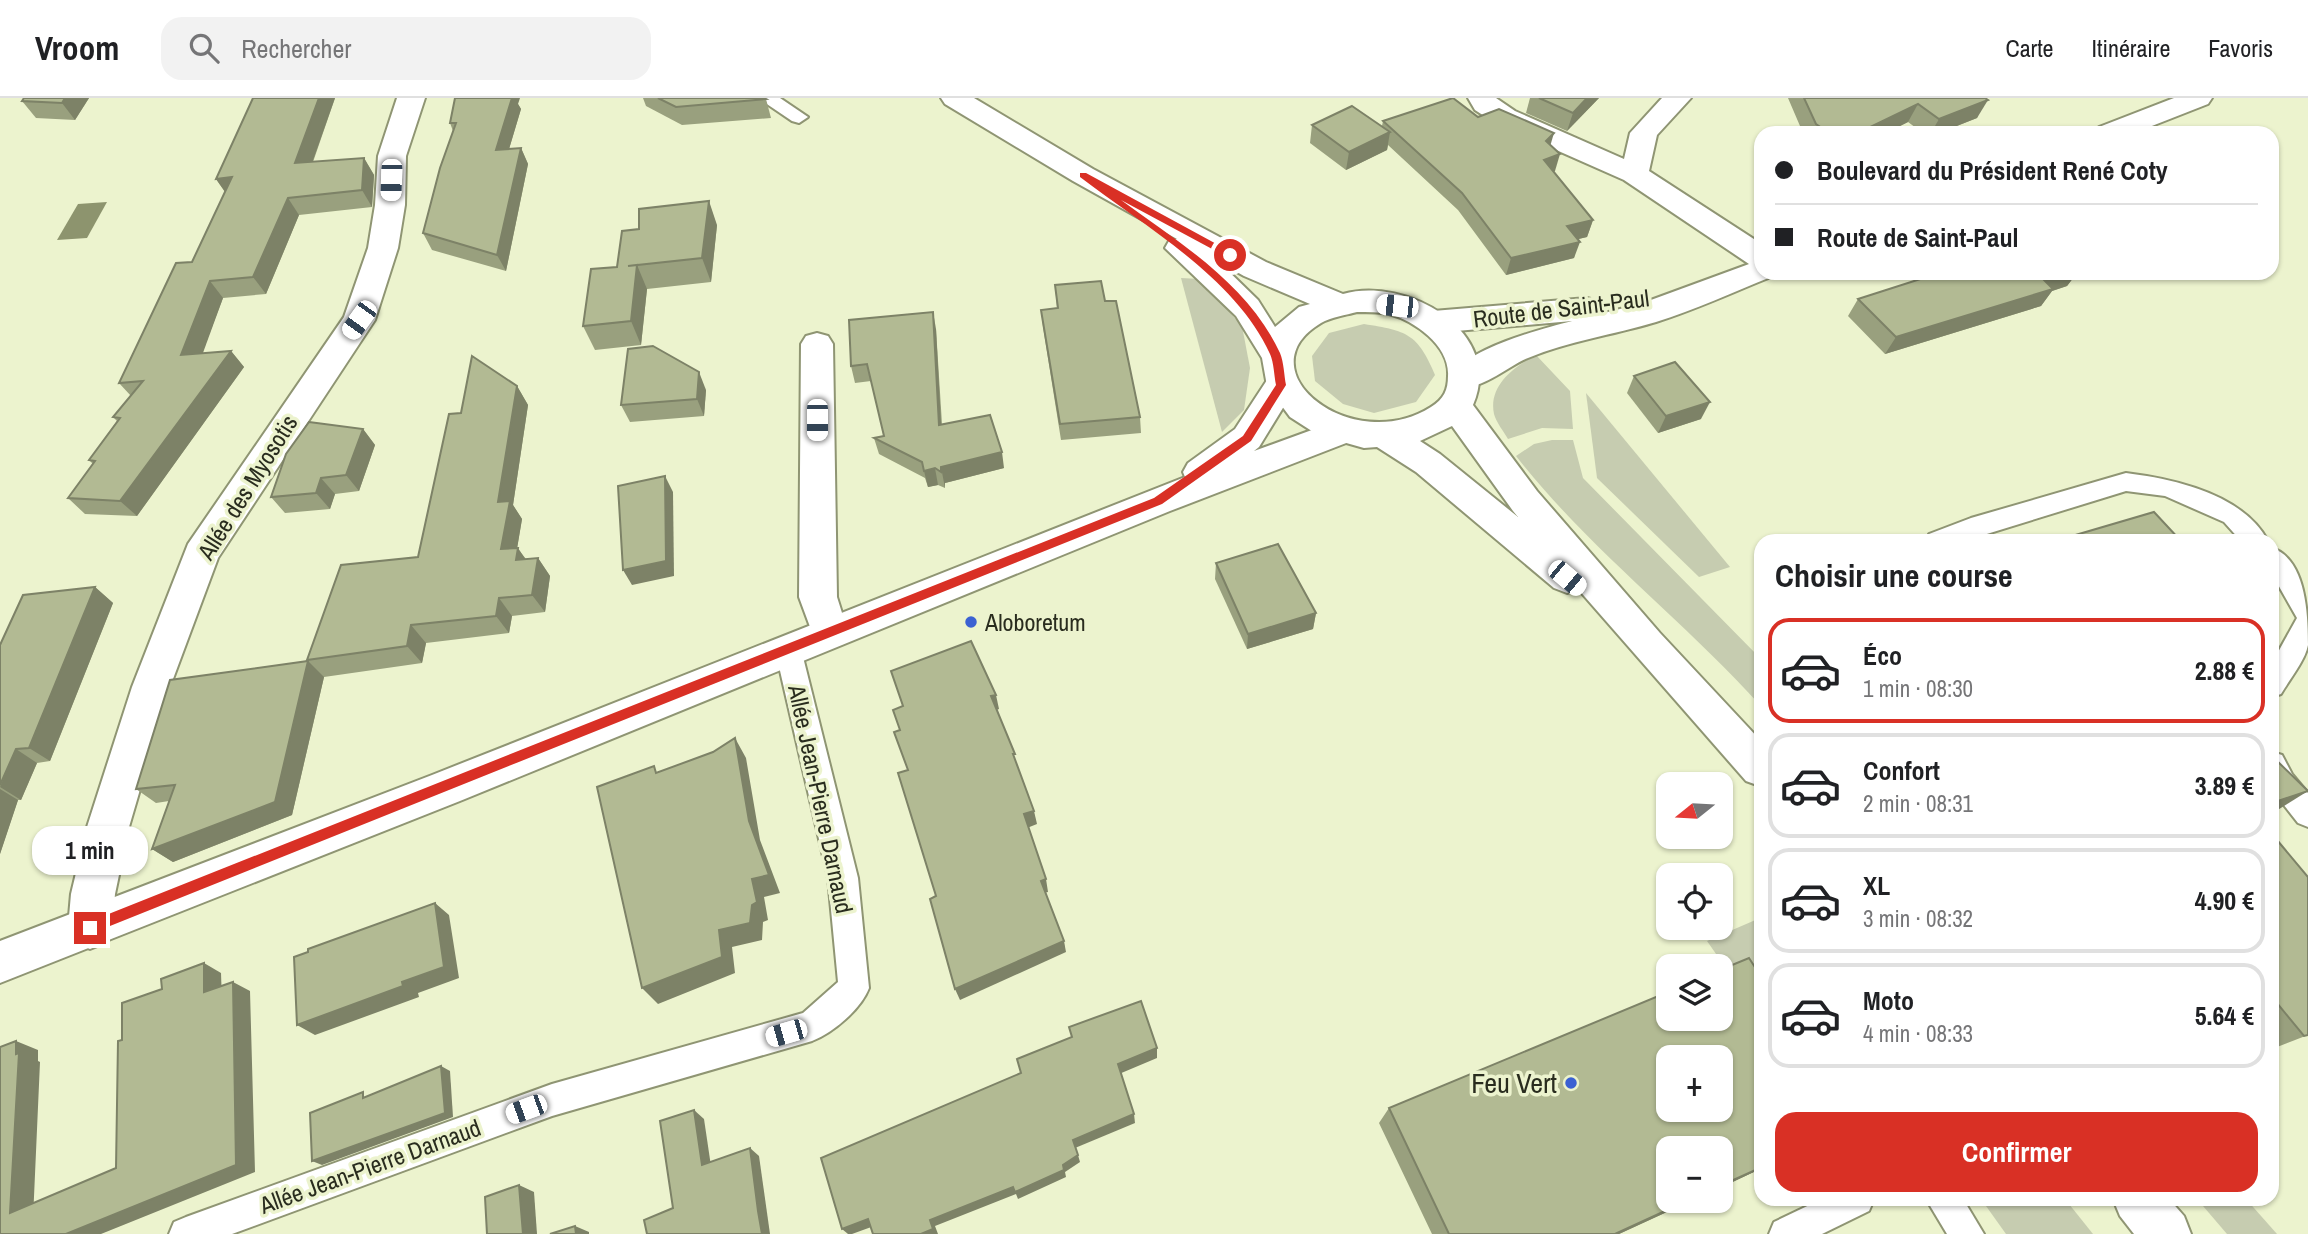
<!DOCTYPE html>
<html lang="fr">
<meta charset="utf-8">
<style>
body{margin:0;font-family:"Archivo Narrow",sans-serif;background:#f2f2f2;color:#202124;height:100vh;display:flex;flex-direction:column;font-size:26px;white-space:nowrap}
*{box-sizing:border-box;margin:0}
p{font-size:23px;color:#757577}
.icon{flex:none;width:38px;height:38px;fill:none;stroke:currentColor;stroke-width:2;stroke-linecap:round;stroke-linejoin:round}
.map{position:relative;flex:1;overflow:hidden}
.sheet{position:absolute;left:1754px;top:436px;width:525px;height:672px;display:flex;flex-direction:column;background:#fff;border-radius:21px;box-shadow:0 2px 5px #0004}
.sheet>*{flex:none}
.guide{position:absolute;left:1754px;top:28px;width:525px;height:154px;border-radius:21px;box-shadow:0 2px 5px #0004;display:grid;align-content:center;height:154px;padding:0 21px;background:#fff}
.needle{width:46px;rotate:252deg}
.buttons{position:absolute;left:1656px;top:674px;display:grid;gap:14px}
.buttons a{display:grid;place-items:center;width:77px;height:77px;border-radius:14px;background:#fff;box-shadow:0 2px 5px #0004;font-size:35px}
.end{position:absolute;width:32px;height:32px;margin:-16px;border:9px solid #d93025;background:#fff;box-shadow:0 0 0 4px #fff}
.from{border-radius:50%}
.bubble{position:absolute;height:49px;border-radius:21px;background:#fff;box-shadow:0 2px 5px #0004;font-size:23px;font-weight:700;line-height:49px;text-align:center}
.car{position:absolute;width:21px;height:42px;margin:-21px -10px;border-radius:9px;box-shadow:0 0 5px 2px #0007;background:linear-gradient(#fff 24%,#345 0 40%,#fff 0 76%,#345 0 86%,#fff 0)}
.guide b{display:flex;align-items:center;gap:24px;height:66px;font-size:26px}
.guide b+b{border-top:2px solid #e0e0e0}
.guide i{width:18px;height:18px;background:#202124}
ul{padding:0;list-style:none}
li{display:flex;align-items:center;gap:21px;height:105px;margin:0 14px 10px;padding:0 7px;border:4px solid #e0e0e0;border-radius:21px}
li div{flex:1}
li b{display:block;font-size:26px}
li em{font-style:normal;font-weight:700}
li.active{border-color:#d93025}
li>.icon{width:63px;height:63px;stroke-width:1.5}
h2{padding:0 21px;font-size:32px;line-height:84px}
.cta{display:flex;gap:14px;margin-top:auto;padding:14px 21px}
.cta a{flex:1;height:80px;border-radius:21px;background:#d93025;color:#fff;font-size:28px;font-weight:700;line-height:80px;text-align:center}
header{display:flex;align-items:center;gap:42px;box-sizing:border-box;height:98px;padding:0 35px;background:#fff;border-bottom:2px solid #e0e0e0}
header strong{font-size:33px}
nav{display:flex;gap:38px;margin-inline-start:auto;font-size:24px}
.search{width:490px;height:63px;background:#f2f2f2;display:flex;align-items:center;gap:18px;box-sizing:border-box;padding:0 24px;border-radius:21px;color:#757577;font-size:26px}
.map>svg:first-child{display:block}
.green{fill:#c6ccb0}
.water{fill:#8d946e}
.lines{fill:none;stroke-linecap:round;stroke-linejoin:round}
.service-casing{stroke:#8f9573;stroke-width:4}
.minor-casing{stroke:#8f9573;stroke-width:4}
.tertiary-casing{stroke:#8f9573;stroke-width:4}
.secondary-casing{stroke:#8f9573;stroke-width:4}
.service{fill:#fff;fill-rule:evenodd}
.minor{fill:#fff;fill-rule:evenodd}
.tertiary{fill:#fff;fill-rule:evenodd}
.secondary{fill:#fff;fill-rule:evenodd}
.wall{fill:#99a07e;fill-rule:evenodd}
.shaded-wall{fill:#7d8267}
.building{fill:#b2ba93;stroke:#7d8267;stroke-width:2;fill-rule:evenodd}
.route{fill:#d93025}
.poi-dot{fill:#3b61d2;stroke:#ecf3ce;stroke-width:2.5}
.labels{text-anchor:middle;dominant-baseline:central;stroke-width:7;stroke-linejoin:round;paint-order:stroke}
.street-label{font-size:24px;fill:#292c1e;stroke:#ecf3ce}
.poi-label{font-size:24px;fill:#292c1e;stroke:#ecf3ce;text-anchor:start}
.near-poi-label{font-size:28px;fill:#292c1e;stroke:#ecf3ce;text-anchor:end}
</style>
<header>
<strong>Vroom</strong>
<div class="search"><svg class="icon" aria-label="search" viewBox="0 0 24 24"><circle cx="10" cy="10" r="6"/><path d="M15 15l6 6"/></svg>Rechercher</div>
<nav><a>Carte</a><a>Itinéraire</a><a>Favoris</a></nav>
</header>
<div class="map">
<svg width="2308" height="1136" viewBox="0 0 2308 1136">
<rect width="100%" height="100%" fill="#ecf3ce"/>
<g class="green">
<polygon points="1181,180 1200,181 1242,228 1250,270 1244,312 1222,334"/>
<path d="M 1364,226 C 1407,233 1417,235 1435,277 L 1416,304 L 1374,315 L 1343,306 L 1315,283 L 1312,258 L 1329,235 Z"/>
<path d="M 1536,257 L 1570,293 L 1573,331 L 1542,330 L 1508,341 C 1504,334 1496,324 1494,316 C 1488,287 1515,268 1536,257 Z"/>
<polygon points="1586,295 1730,469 1699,479 1597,380"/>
<path d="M 1552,342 L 1573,342 L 1583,380 L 1760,560 L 1760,607 C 1682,521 1588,450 1516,358 L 1534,346 Z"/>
<polygon points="1760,820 1760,919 1707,843"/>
<polygon points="1981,1101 2065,1101 2093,1136 2006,1136"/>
<polygon points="2197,1101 2246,1101 2277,1136 2227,1136"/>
</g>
<polygon class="water" points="107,104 87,140 57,142 78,106"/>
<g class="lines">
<g class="service-casing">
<g id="service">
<polygon points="758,0 780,0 808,19 799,25 792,23"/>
<path d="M 2126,375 C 2174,381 2243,396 2268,443 L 2241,443 L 2224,424 L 2165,398 L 2126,393 L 1964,443 L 1926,443 L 1929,436 L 1971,420 Z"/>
<path d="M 2272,450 C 2306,461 2308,516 2308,547 C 2305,563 2289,582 2281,596 L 2272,599 L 2272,565 L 2297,520 L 2272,476 Z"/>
<path d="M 788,540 L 797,543 L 801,551 L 858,780 L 869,890 C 861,911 833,935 812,943 L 552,1018 L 232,1136 L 169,1136 L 174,1124 L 186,1119 L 552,986 L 803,915 L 838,884 L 828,780 L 775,551 L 779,543 Z"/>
<polygon points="2272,654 2282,657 2292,676 2308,695 2308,729 2298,725 2272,692"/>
<polygon points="1822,1101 1874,1101 1869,1113 1822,1136 1769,1136 1774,1124"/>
<polygon points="1926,1101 1963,1101 1984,1136 1947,1136"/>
</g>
</g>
<g class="minor-casing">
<g id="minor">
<polygon points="397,0 425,0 406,58 405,107 398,150 375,222 218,460 170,589 129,729 115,796 112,830 105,845 90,851 75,845 68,830 71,796 87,729 132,589 188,446 344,219 368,150 375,107 378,58"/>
<polygon points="1468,0 1496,0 1515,13 1624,61 1630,35 1662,0 1691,0 1657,37 1649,73 1760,145 1760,169 1749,166 1624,82 1495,25 1475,12"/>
<polygon points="817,235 828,238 833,246 837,499 848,534 842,545 829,550 816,545 799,499 801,246 806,238"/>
</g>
</g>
<g class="tertiary-casing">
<g id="tertiary">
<polygon points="2174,0 2212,0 2208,6 2134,35 2095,35 2099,29"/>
<path d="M 1760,162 L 1760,175 L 1773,175 L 1771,179 C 1733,194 1695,212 1656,224 C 1613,237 1569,243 1528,260 C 1504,270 1481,295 1455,287 L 1451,279 C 1467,250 1541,231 1572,223 L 1433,235 L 1422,232 L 1417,224 L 1422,216 L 1433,213 L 1587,200 L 1598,203 L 1603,211 L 1600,216 L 1640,206 Z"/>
<polygon points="1281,275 1293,279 1297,287 1259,349 1254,353 1342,321 1354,324 1359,333 1354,342 1170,413 460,703 0,885 0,843 432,677 1185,379 1183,374 1188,365 1235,331 1269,279"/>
</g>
</g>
<g class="secondary-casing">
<g id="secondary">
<path d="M 941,0 L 974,0 L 1093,71 L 1266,164 L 1343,196 C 1406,178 1505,233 1473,307 L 1537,393 L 1660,535 L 1760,642 L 1760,688 L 1746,683 L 1578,491 L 1567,495 L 1554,490 L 1416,374 L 1377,349 L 1364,350 L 1318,337 L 1290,319 L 1267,288 L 1262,260 L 1236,218 L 1165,150 L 1169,143 L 1177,141 L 1073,83 L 945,6 ZM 1219,164 L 1244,178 L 1310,206 L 1299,209 L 1275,229 L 1258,202 ZM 1357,214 C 1367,214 1379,214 1389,216 C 1415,223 1450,248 1448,278 C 1448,292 1444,301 1431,309 C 1352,359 1242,272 1321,225 C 1331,219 1346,217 1357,214 ZM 1452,328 L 1513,413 L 1518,419 L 1440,356 L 1420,343 Z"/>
<polygon points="2113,1101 2169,1101 2184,1118 2191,1136 2134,1136 2120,1118"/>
</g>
</g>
<use href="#service" class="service"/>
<use href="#minor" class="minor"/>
<use href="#tertiary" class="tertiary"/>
<use href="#secondary" class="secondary"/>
</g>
<g class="wall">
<polygon points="24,0 89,0 75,22 36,20 22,3"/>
<polygon points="253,0 335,0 313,64 364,60 374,77 372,109 299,117 266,196 223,200 202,255 231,253 244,269 137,418 85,416 68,400 93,366 89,362 117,323 113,319 131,298 119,285 192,164 225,94 216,81"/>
<polygon points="643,0 764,0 766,1 771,20 682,27 646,8"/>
<polygon points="1530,0 1599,0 1567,33 1526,15"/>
<polygon points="1788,0 1985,0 1977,20 1939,35 1923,35 1908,24 1886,35 1803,35"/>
<polygon points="518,6 521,11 509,51 521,50 528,66 506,173 432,152 423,135 453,33 450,25"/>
<polygon points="1478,19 1550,47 1555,73 1554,74 1593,122 1587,139 1578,141 1574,160 1506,177 1458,112 1388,47 1387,52 1346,72 1310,45 1312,27 1382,28 1383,23"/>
<polygon points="717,127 711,184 647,191 641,247 595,252 583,228 617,169"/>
<polygon points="1939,175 2077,175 2067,188 2052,193 2041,208 1885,256 1848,218 1858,201"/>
<polygon points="1055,187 1105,203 1140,319 1141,335 1061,342 1043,229 1041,212 1057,210"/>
<polygon points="936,231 942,326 1004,370 945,385 945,390 938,387 928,389 925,380 879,356 874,340 884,338 871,283 855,285 851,268"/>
<polygon points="1634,278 1701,321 1658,335 1627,295"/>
<polygon points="517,288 528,307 513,407 522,421 517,450 526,461 538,460 550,478 545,514 512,518 509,535 426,545 422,565 324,579 292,717 173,764 152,751 169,703 156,705 136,691 308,563 307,562 418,459 461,315"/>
<polygon points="706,292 704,318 630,324 621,307"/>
<polygon points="363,331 375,347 359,393 335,396 330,411 285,415 271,399"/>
<polygon points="1216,465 1316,515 1313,531 1247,551 1215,481"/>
<polygon points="95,489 113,505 50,663 37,665 21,702 18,702 0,756 0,547"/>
<polygon points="2272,736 2308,937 2272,951"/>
<path d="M 1749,860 L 1760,877 L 1760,1071 L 1720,1090 L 1720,1050 L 1668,1050 L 1668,1102 L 1693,1102 L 1619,1136 L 1432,1136 L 1379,1025 L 1389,1010 L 1668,894 L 1668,920 L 1720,920 L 1720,872 ZM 1668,959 L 1720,959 L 1720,1012 L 1668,1012 Z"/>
</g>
<g class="shaded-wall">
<polygon points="65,0 89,0 75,22 62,5"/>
<polygon points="319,0 335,0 306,82 295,65"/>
<polygon points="512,0 520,0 518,6 521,11 504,68 496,52"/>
<polygon points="1587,0 1599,0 1567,33 1573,15"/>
<polygon points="1988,2 1977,20 1939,35 1931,35 1939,21"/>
<polygon points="1918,6 1908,24 1886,35 1858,35"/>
<polygon points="1390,34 1387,52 1346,72 1349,54"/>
<polygon points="1554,35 1549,52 1546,43"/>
<polygon points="521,50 528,66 506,173 497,157"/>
<polygon points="1560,56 1555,73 1539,79 1544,62"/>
<polygon points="364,60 374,77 372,109 362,92"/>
<polygon points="232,79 228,98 216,81"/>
<polygon points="288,100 299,117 266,196 253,179"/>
<polygon points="709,103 717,127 711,184 702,160"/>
<polygon points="1593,122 1587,139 1562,145 1567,128"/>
<polygon points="1580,144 1574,160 1506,177 1511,160"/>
<polygon points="637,167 647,191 641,247 631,223"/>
<polygon points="2067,175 2077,175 2067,188 2052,193 2041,208 1885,256 1896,239 2044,182"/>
<polygon points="210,183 223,200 196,274 181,257"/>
<polygon points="933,214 936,231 942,343 939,327"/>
<polygon points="231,253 244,269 137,418 120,403"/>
<polygon points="699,274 706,292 704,318 697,301"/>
<polygon points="517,288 528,307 513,407 522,421 514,469 501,451 498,404"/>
<polygon points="1710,304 1701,321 1658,335 1666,318"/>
<polygon points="363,331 375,347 359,393 346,377"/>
<polygon points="1002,354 1004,370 945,385 945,390 941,369"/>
<polygon points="935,370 938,387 928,389 924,373"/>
<polygon points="665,378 673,394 674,478 632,487 623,472"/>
<polygon points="321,380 335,396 330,411 316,395"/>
<polygon points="518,450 530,468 516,462"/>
<polygon points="538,460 550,478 545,514 532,497"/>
<polygon points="95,489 113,505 50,663 29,650"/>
<polygon points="499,500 512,518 509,535 496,518"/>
<polygon points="1316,515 1313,531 1247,551 1248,536"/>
<polygon points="411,527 426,545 422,565 407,548"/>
<polygon points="308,563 324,579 292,717 173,764 152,751"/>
<polygon points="996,597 999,611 994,613 991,598"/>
<polygon points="735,640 746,660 760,742 780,795 764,799 768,822 763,824 762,842 732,849 735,875 658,906 642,890 719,832 752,781 749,723"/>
<polygon points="16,651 37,665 21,702 0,689"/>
<polygon points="0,691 18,702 0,756"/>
<polygon points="2308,693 2276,713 2272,714 2272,705"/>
<polygon points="1034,713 1037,726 1027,730 1024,716"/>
<polygon points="1046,781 1048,794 1043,795 1041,783"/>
<polygon points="435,805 449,817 459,880 418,895 419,899 315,937 297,927 402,884"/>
<polygon points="1064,843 1066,854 960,902 955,891"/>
<polygon points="204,865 221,875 222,904 204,894"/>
<polygon points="233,884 250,893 255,1074 101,1136 66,1136 236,1067"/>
<polygon points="16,943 38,952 38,963 40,964 33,1121 10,1115"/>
<polygon points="1157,950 1157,960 1119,976 1118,966"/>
<polygon points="441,968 450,973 453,1019 322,1067 312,1063"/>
<polygon points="694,1012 704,1021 712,1075 702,1067"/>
<polygon points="1134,1016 1135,1025 1075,1050 1073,1042"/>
<polygon points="750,1050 759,1058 770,1136 762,1136 758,1113"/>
<polygon points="1078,1057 1080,1064 1065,1074 1066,1079 1018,1101 1016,1096 935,1128 938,1136 921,1136 930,1122 1063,1067"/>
<polygon points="1760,1070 1760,1071 1720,1090 1720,1088"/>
<polygon points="519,1087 534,1094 537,1136 523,1136"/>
<polygon points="1689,1102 1693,1102 1619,1136 1615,1136"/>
<polygon points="868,1121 874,1128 852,1136 848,1136 842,1131"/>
<polygon points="575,1128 589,1134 589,1136 576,1136"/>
</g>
<g class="building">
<polygon points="24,0 65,0 62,5 22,3"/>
<polygon points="253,0 319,0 295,65 364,60 362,92 288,100 253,179 210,183 181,257 231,253 120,403 68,400 95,363 89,362 120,320 113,319 143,283 119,285 176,165 192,164 232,79 216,81"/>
<polygon points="455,0 512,0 496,52 521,50 497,157 423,135 440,70 456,25 450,25"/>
<polygon points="658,0 764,0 766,1 676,9"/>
<polygon points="1453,0 1478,19 1499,11 1554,35 1546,43 1560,56 1544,62 1593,122 1567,128 1580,144 1511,160 1462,95 1383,23"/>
<polygon points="1539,0 1587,0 1573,15"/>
<polygon points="1804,0 1985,0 1988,2 1939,21 1918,6 1858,35 1829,35 1816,26"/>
<polygon points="1352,8 1390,34 1349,54 1312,27"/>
<polygon points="709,103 702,160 628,168 637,167 631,223 583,228 591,171 617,169 622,133 639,131 639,111"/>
<polygon points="1939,175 2067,175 2044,182 2053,191 1896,239 1858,201"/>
<polygon points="1101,183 1105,203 1116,203 1140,319 1060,326 1041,212 1058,210 1055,187"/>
<polygon points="933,214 939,327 990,317 1002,354 941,369 941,374 935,370 924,373 922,364 874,340 884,338 867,266 851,268 849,222"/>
<polygon points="653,248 699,274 697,301 621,307 628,251"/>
<polygon points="472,258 517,288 498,404 510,403 501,451 518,450 516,462 538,460 532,497 499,500 496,518 411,527 407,548 307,562 341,467 418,459 449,316 461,315"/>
<polygon points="1675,264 1710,304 1666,318 1634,278"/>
<polygon points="309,324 363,331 346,377 321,380 316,395 271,399 286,356"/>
<polygon points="665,378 666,463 623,472 618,388"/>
<polygon points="2154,414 2181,443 2055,443"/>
<polygon points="1278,446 1316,515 1248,536 1216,465"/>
<polygon points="95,489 29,650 16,651 0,687 0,547 23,497"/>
<polygon points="971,543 996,597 991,598 1015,656 1013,656 1034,713 1024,716 1046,781 1041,783 1064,843 955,891 930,801 936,798 898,675 908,672 894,634 900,632 893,612 903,608 891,573"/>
<polygon points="308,563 275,704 152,751 175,687 136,691 170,582"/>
<polygon points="735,640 749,723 769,777 752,781 757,804 752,807 750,825 719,832 722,859 642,890 597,689 654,668 656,675 713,654"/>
<polygon points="2272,658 2308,693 2272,705"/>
<polygon points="2272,736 2308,779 2308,937 2304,938 2272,899"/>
<polygon points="435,805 444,869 402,884 403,888 297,927 294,859 308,854 308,851"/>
<path d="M 1749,860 L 1760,877 L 1760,1070 L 1720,1088 L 1720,1050 L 1668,1050 L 1668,1102 L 1689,1102 L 1615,1136 L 1449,1136 L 1389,1010 L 1668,894 L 1668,920 L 1720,920 L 1720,872 ZM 1668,959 L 1720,959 L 1720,1012 L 1668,1012 Z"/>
<polygon points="204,865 204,894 233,884 236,1067 66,1136 0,1136 0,949 16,943 16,956 19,955 10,1115 116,1070 118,943 122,942 122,905 162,891 161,881"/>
<polygon points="1141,903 1157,950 1118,966 1134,1016 1073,1042 1078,1057 1063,1067 1064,1072 1015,1094 1013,1089 930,1122 933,1131 921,1136 873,1136 868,1121 842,1131 821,1060 1021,975 1017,961 1072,939 1069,929"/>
<polygon points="441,968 445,1015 312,1063 310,1015 363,994 363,1000"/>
<polygon points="694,1012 702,1067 750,1050 758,1113 762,1136 647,1136 644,1122 673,1110 660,1023"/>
<polygon points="519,1087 523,1136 487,1136 485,1099"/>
<polygon points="575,1128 576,1136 550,1136"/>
</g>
<path class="route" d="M 1080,75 L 1086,75 L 1233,155 L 1233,159 L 1227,159 L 1121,102 C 1180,145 1248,186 1280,255 C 1284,265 1284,277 1286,287 L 1251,343 L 1162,406 L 95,834 L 86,834 L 86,825 L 1154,400 L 1243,338 L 1276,287 C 1274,277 1274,265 1270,256 C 1236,180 1144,128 1080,79 Z"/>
<g class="poi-dot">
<circle cx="971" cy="524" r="7"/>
<circle cx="1571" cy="985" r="7"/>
</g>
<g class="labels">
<g class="street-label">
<text transform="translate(1561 210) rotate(-7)">Route de Saint-Paul</text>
<text transform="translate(247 389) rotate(-58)">Allée des Myosotis</text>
<text transform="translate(821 701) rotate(78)">Allée Jean-Pierre Darnaud</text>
<text transform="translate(370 1068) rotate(-20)">Allée Jean-Pierre Darnaud</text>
</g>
<g class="poi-label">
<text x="985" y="524">Aloboretum</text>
</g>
<g class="near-poi-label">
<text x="1557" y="985">Feu Vert</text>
</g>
</g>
</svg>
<div class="buttons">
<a><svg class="needle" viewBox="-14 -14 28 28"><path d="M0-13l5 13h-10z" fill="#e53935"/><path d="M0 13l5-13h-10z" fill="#757577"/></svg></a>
<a><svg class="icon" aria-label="locate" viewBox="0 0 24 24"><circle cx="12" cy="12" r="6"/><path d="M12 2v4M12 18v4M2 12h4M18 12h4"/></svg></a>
<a><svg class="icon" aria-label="layers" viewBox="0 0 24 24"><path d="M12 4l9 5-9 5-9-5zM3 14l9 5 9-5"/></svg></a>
<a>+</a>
<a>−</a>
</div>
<i class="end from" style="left:1230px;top:157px"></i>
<i class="end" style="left:90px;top:830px"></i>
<div class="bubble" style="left:32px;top:728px;width:116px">1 min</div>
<i class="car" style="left:391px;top:82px;rotate:182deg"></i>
<i class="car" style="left:1397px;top:208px;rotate:276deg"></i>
<i class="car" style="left:359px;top:222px;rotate:216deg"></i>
<i class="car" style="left:817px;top:322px;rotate:180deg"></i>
<i class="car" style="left:1567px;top:480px;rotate:130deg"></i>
<i class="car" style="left:786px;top:935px;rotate:254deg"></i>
<i class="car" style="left:526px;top:1011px;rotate:250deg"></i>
<div class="guide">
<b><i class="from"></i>Boulevard du Président René Coty</b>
<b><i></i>Route de Saint-Paul</b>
</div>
<section class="sheet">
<h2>Choisir une course</h2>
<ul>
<li class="active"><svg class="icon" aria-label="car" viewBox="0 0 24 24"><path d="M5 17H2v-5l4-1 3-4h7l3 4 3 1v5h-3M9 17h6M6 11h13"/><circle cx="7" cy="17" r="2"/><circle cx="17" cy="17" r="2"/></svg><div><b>Éco</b><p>1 min · 08:30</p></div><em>2.88 €</em></li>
<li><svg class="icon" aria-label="car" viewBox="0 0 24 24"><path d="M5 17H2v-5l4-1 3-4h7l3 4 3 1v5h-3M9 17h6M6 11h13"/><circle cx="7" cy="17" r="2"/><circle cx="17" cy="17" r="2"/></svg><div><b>Confort</b><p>2 min · 08:31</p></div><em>3.89 €</em></li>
<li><svg class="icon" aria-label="car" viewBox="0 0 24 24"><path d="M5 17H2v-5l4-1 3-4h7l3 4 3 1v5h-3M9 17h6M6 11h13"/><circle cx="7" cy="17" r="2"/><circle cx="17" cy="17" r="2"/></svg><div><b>XL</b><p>3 min · 08:32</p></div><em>4.90 €</em></li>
<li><svg class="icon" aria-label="car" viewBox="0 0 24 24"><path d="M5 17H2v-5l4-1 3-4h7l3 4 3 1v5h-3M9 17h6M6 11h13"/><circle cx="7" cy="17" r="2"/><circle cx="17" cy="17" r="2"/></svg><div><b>Moto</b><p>4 min · 08:33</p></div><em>5.64 €</em></li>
</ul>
<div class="cta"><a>Confirmer</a></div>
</section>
</div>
